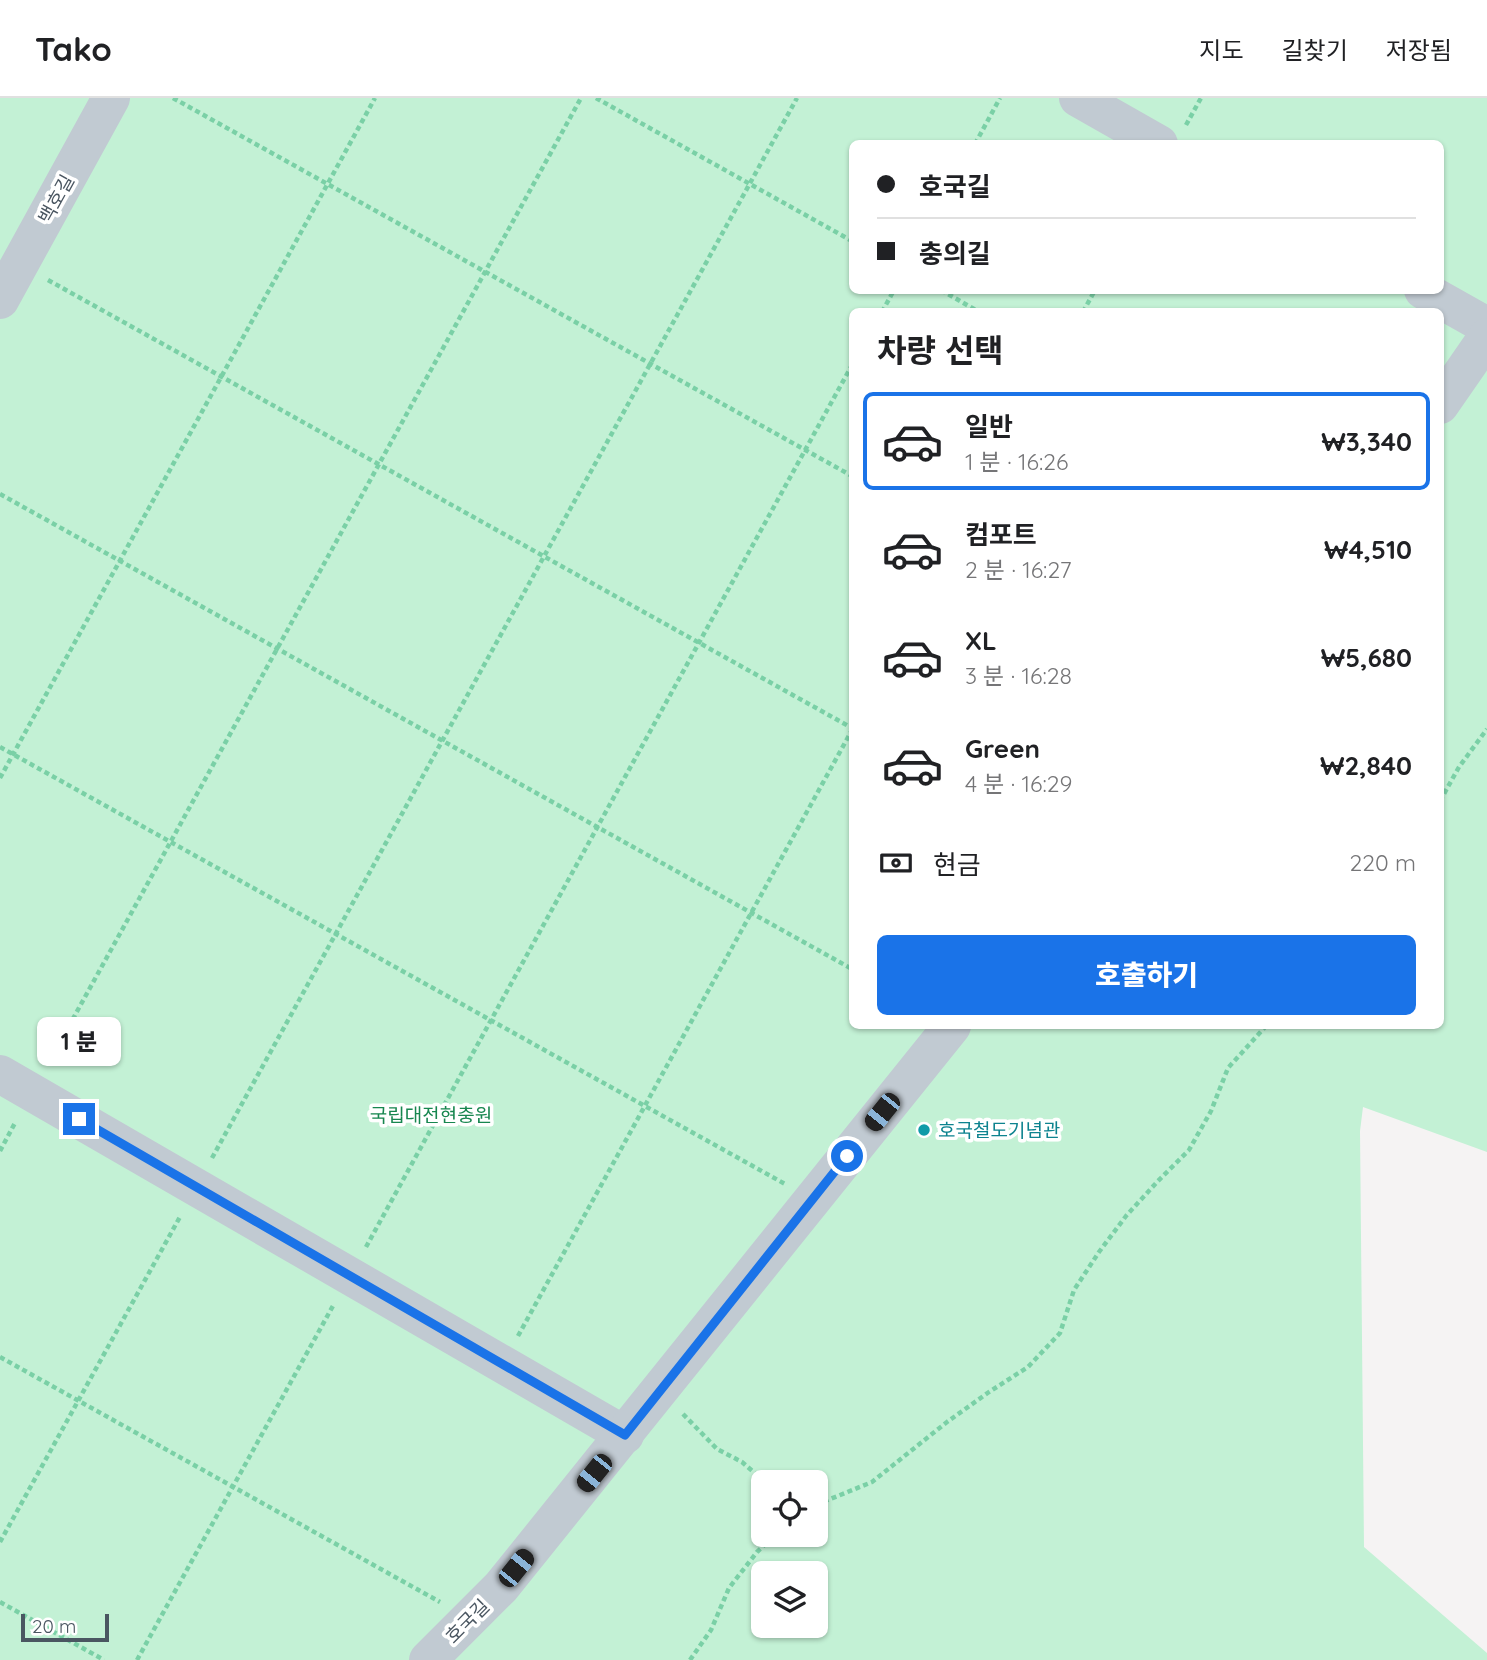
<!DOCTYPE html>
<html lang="ko">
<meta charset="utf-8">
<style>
body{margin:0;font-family:Quicksand,"Noto Sans KR",sans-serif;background:#f6f6f6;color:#202124;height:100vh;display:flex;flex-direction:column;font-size:26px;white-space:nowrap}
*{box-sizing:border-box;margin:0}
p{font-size:23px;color:#757577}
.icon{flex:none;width:38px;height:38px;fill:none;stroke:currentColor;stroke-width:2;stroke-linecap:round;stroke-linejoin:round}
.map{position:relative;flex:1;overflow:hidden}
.panel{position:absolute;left:849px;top:210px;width:595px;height:721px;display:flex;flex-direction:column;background:#fff;border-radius:10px;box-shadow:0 2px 5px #0004}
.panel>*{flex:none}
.banner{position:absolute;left:849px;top:42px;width:595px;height:154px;border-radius:10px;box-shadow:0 2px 5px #0004;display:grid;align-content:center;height:154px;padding:0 28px;background:#fff}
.fabs{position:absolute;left:751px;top:1372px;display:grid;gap:14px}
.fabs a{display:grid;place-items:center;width:77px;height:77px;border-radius:10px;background:#fff;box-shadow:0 2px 5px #0004;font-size:35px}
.scale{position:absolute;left:21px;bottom:18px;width:88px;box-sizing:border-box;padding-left:7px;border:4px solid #4a5661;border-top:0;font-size:19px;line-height:24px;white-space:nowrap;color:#4a5661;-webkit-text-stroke:5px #fff;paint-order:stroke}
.end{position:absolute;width:32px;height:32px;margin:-16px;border:9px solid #1a73e8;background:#fff;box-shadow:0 0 0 4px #fff}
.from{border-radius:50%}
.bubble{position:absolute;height:49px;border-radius:10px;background:#fff;box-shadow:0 2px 5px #0004;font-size:23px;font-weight:800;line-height:49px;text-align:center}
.car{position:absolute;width:21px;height:42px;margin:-21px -10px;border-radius:9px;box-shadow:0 0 5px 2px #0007;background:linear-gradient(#222 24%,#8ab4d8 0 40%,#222 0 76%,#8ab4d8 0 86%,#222 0)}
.banner b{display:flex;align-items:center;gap:24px;height:66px;font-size:26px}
.banner b+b{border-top:2px solid #e0e0e0}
.banner i{width:18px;height:18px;background:#202124}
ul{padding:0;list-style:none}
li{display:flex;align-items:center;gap:21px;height:98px;margin:0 14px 10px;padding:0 14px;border:4px solid transparent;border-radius:10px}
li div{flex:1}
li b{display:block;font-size:26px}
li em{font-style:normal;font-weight:800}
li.on{border-color:#1a73e8}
li>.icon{width:63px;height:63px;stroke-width:1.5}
h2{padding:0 28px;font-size:32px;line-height:84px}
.pay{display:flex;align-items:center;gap:18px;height:77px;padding:0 28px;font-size:26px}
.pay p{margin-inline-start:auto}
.primary-button{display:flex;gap:14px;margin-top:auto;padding:14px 28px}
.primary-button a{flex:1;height:80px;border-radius:10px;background:#1a73e8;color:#fff;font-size:28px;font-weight:800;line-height:80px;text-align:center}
header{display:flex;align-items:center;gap:42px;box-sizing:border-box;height:98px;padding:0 35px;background:#fff;border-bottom:2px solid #e0e0e0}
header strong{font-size:33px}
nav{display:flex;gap:38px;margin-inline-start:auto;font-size:24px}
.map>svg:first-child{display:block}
.green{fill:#c3f1d5;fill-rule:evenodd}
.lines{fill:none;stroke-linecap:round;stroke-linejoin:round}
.path{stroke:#7ad0a6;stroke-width:4.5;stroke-dasharray:5 3.5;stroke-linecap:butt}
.minor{stroke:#c1cad2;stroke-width:38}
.route{stroke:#1a73e8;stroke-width:9}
.culture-dot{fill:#0f9aa8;stroke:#fff;stroke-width:2.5}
.labels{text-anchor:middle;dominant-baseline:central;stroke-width:7;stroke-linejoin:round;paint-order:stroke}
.street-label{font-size:19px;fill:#4a5661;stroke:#fff}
.park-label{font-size:19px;fill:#17864f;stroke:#fff}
.culture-label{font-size:19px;fill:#0d838f;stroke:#fff;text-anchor:start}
</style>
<header>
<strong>Tako</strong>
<nav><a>지도</a><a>길찾기</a><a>저장됨</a></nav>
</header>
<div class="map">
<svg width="1487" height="1562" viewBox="0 0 1487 1562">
<rect width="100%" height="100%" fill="#f5f3f3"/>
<path class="green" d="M 0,0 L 1487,0 L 1487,1054 L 1363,1009 L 1360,1033 L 1364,1449 L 1487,1555 L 1487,1562 L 0,1562 ZM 852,46 L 1440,46 L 1440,192 L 852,192 ZM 852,214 L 1440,214 L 1440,928 L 852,928 ZM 763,1384 L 816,1384 L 816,1437 L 763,1437 ZM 763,1475 L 816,1475 L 816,1528 L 763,1528 Z"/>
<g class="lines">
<g class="path">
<polyline points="173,0 852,378"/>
<polyline points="596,0 852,143"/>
<polyline points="1186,27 1201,0"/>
<polyline points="975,46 1000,0"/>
<polyline points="48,182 852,630"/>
<polyline points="941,192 979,214"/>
<polyline points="882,214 894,192"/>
<polyline points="1083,214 1095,192"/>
<polyline points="0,396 852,871"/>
<polyline points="0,649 785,1086"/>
<polyline points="0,680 375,0"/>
<polyline points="1440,703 1459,669 1487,631"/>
<polyline points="48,966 581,0"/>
<polyline points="0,1053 16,1023"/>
<polyline points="212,1060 797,0"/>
<polyline points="366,1149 852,267"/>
<polyline points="518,1238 852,632"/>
<polyline points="0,1259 440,1504"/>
<polyline points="683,1316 717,1351 742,1364 765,1384"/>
<polyline points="816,1401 823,1404 872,1384 947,1324 989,1294 1028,1269 1060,1235 1074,1192 1099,1154 1126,1118 1157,1084 1189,1052 1211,1013 1228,970 1266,928"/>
<polyline points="0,1444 181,1117"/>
<polyline points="0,1504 104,1562"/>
<polyline points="137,1562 334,1206"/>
<polyline points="690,1562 711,1532 729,1490 757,1454 775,1437"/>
</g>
<g class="minor">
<polyline points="1078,0 1159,46"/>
<polyline points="1423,192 1487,228"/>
<polyline points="0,202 111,0"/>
<polyline points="1440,307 1487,239"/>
<polyline points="0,976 625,1337"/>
<polyline points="428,1562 501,1489 952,928"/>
</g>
</g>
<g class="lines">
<polyline class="route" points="79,1021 625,1337 847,1058"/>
</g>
<circle class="culture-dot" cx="924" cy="1032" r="7"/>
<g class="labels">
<g class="street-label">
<text transform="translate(56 101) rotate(-61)">백호길</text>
<text transform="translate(467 1523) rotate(-45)">호국길</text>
</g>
<g class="park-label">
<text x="431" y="1017">국립대전현충원</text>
</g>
<g class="culture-label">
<text x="938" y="1032">호국철도기념관</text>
</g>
</g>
</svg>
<div class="fabs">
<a><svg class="icon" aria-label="locate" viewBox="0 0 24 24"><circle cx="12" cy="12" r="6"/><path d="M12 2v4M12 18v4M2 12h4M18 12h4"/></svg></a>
<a><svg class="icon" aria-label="layers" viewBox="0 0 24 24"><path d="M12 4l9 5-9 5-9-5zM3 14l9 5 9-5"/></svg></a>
</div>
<div class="scale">20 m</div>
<i class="end from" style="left:847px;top:1058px"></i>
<i class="end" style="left:79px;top:1021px"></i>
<div class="bubble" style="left:37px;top:919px;width:84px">1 분</div>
<i class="car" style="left:882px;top:1014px;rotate:219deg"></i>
<i class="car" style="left:594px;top:1375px;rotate:219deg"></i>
<i class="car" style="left:516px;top:1470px;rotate:39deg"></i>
<div class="banner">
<b><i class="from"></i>호국길</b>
<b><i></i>충의길</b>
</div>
<section class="panel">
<h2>차량 선택</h2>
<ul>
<li class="on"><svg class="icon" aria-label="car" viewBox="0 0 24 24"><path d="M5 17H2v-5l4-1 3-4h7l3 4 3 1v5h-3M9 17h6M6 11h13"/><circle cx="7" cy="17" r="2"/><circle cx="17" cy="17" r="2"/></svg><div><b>일반</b><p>1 분 · 16:26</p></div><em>₩3,340</em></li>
<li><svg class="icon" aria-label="car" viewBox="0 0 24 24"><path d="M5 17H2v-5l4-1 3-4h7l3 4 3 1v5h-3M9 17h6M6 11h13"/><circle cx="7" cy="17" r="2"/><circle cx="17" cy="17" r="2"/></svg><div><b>컴포트</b><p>2 분 · 16:27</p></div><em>₩4,510</em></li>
<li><svg class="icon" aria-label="car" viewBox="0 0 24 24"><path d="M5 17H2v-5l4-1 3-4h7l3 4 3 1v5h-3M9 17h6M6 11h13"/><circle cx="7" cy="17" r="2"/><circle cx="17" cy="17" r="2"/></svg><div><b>XL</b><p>3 분 · 16:28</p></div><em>₩5,680</em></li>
<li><svg class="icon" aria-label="car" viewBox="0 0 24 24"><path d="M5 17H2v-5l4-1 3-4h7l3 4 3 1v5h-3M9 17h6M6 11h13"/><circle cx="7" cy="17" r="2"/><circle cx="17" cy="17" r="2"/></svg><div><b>Green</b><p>4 분 · 16:29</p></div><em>₩2,840</em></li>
</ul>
<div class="pay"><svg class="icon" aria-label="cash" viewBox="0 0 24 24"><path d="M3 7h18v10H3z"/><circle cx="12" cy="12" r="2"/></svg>현금<p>220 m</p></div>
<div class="primary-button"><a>호출하기</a></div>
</section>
</div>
